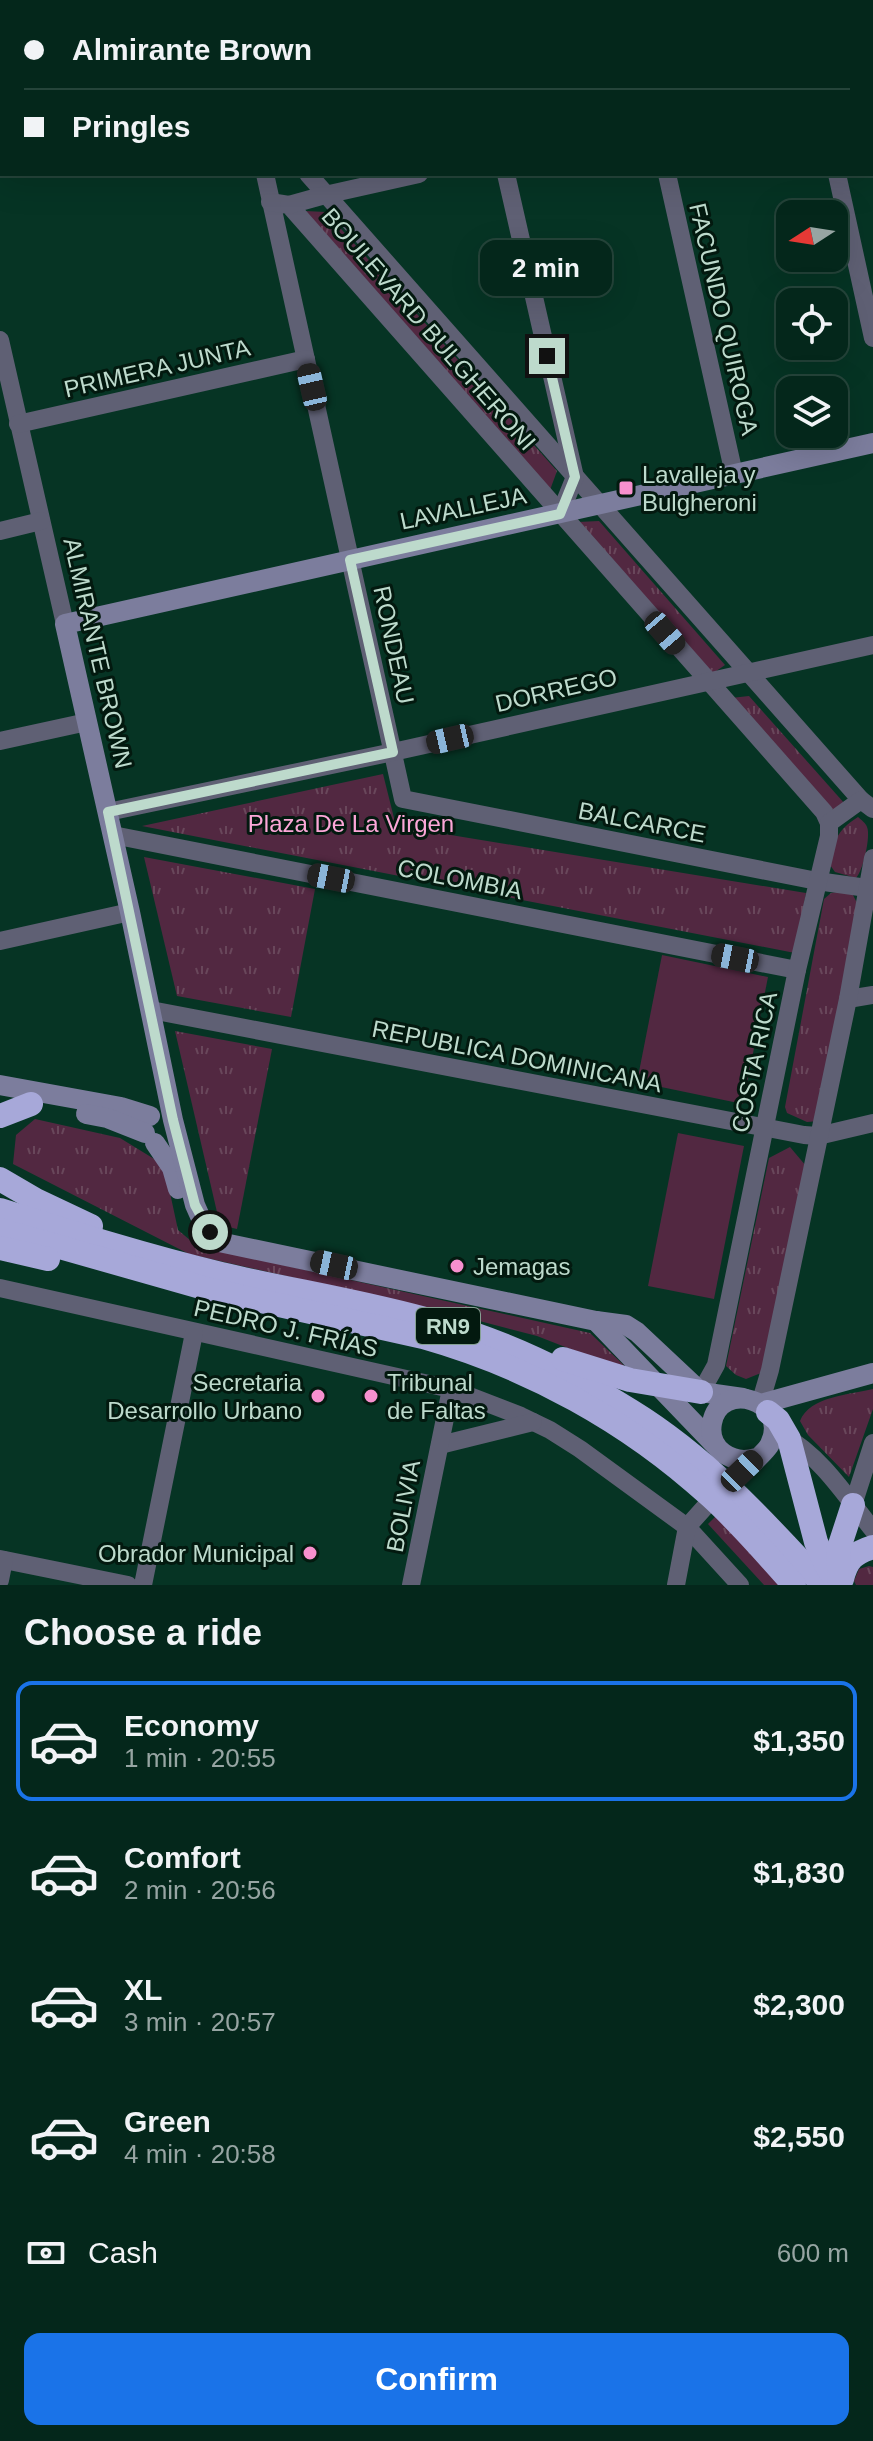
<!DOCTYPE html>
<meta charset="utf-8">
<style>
body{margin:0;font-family:Arial,sans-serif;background:#0d2f24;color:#f1f3f6;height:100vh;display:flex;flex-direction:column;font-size:30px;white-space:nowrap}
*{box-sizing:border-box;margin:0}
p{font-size:26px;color:#97a5a3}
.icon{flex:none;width:44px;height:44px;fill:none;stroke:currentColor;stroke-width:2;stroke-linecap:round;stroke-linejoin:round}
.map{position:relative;height:1585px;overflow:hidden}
.details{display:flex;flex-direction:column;background:#04271b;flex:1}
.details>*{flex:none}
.top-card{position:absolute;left:0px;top:0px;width:874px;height:176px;box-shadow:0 8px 32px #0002,0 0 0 2px #25443a;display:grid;align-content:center;height:176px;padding:0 24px;background:#04271b}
.needle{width:52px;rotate:258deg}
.fabs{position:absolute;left:776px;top:200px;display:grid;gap:16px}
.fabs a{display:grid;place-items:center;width:72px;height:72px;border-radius:16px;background:#04271b;box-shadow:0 8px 32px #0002,0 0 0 2px #25443a;font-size:40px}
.end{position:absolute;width:36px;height:36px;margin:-18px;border:10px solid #bddacc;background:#111;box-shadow:0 0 0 4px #111}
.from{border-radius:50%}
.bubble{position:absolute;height:56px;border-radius:16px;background:#04271b;box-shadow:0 8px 32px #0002,0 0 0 2px #25443a;font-size:26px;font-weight:700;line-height:56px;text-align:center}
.car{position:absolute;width:24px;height:48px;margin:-24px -12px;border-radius:10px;box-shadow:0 0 6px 2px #0007;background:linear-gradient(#222 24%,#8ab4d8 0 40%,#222 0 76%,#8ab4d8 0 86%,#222 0)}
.top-card b{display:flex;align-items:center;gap:28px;height:76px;font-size:30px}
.top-card b+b{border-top:2px solid #25443a}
.top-card i{width:20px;height:20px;background:#f1f3f6}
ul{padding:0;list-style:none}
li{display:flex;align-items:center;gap:24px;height:120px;margin:0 16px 12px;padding:0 8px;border:4px solid transparent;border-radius:16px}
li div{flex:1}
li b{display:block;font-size:30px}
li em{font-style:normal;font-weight:700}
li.current{border-color:#1a73e8}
li>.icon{width:72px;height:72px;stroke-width:1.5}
h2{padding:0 24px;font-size:36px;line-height:96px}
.pay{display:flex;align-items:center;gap:20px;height:88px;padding:0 24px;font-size:30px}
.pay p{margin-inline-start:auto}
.button{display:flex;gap:16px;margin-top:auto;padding:16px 24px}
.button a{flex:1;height:92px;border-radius:16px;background:#1a73e8;color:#fff;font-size:32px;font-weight:700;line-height:92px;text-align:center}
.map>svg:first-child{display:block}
.grass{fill:url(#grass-tufts)}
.garden{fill:#522841}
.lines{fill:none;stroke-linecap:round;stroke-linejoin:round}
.street{stroke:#5f6074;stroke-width:18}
.secondary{stroke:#7c7d9d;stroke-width:20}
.highway{stroke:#a7a8d9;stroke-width:24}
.route{stroke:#bddacc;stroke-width:10}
.poi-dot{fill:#f790ce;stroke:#03190f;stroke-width:3}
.labels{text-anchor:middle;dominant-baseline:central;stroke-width:6;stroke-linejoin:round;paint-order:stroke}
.shield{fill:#03190f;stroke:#85a093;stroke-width:2}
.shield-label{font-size:22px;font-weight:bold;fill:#bddacc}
.street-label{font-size:24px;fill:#bddacc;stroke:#03190f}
.poi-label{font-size:24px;fill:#bddacc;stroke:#03190f;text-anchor:start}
.park-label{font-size:24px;fill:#fca7d8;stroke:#03190f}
</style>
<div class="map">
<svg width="873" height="1585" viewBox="0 0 873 1585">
<defs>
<pattern id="grass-tufts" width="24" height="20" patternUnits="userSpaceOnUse" patternTransform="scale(2)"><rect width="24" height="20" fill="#522841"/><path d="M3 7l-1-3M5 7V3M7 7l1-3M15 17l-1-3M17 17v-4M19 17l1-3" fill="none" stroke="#69475b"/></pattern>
</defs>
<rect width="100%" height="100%" fill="#063424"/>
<g class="grass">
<polygon points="239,0 452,0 453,2 239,2"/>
<polygon points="305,211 326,212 557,471 550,490"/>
<polygon points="599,521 725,665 712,674 578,522"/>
<polygon points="749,696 845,804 836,813 731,698"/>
<polygon points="383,774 396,826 806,893 795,953 142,826"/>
<path d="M 858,817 C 862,821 865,822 867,827 C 871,836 863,871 856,878 L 835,872 L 830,865 C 835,840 835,832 858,817 Z"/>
<polygon points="144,857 315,889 291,1017 177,996"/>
<polygon points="843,891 853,895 858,905 819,1121 807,1122 787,1113 785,1107 824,899 831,893"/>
<polygon points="175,1031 272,1049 237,1229 220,1225"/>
<polygon points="35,1119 120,1138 164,1165 178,1230 197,1246 590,1333 632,1373 537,1336 449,1313 189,1254 13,1164 16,1135"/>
<polygon points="790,1147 806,1166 761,1373 746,1379 736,1375 726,1366 769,1158"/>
<path d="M 873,1389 L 873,1409 L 849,1477 L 808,1435 L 800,1421 C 810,1396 849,1395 873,1389 Z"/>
<polygon points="718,1514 784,1585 764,1585 708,1524"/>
<polygon points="869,1566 873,1567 873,1585 856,1585 854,1581 859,1569"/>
</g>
<g class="garden">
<polygon points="662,955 768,977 743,1104 637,1082"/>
<polygon points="678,1133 744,1146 714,1299 648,1286"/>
</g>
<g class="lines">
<g class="street">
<polyline points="227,0 227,2"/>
<polyline points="467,0 467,2"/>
<polyline points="798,0 799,2"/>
<polyline points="552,2 561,0"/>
<polyline points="872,4 873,4"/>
<polyline points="872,30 873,30"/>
<polyline points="0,110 2,110"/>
<polyline points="265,174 403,799 817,881 867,888 873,886"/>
<polyline points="308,174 861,800"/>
<polyline points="506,174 575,477 560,514"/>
<polyline points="667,174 734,474"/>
<polyline points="837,174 873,338"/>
<polyline points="270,202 289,205 824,812 829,823"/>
<polyline points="289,205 325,195 419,174"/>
<polyline points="0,340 65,624"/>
<polyline points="18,424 306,359"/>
<polyline points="0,531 41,521"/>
<polyline points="0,741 87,722"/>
<polyline points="108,812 393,752 873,645"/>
<polyline points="113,835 797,970"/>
<polyline points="0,941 130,912"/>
<polyline points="848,999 873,995"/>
<polyline points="151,1010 804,1135 818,1136 873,1123"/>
<polyline points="0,1288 451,1389 521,1416 550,1430 580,1449 687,1527 740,1585"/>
<polyline points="701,1392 716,1365 797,970 829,836 829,823 861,800 873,809"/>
<polyline points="760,1404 770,1370 848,999 873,858"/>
<path d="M 785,1437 C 819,1454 849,1500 873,1530"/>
<polyline points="440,1445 533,1422"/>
<polyline points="853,1505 873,1443"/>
<polyline points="0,1559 128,1585"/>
<polyline points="0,1580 4,1560"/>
<polyline points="143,1585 194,1333"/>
<polyline points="411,1585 451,1389"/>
<polyline points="676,1585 687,1527 713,1498"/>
</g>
<g class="secondary">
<polyline points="0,1085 121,1107 150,1116"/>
<polyline points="86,1114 107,1118 145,1133"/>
<polyline points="155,1143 172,1168 178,1189"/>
<polyline points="205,1239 596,1321 626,1325 637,1332 701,1392 743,1398"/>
<polyline points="218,1241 203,1223 195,1205 173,1120 130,912 65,624 873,443"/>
<polyline points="596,1321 715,1445"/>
<polyline points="761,1404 873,1373"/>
<path d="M 715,1496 C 725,1488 766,1453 770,1444 C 791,1400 720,1379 712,1423 C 707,1450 733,1465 756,1458"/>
</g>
<g class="highway">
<polyline points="0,1116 31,1104"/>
<polyline points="0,1179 36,1200 91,1226"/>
<path d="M 0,1210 C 73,1233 146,1256 221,1274 C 293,1291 368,1302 439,1323 C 506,1342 572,1374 631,1411 C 706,1457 764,1521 823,1585"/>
<path d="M 0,1230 L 211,1290 L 423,1337 C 529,1367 628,1421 710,1496 C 740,1523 767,1555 794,1585"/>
<polyline points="0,1248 48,1259"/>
<polyline points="563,1359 630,1380 701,1392"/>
<polyline points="768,1412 778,1420 789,1439 816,1542 826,1565 839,1585"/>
<path d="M 842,1579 C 847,1559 854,1553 873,1547"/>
<polyline points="840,1583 838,1551 853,1505"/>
</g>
</g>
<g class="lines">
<polyline class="route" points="210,1232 195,1205 173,1120 108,812 393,752 350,560 560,514 575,477 547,356"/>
</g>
<g class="poi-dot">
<rect x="618" y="480" width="16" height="16" rx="4"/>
<circle cx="457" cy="1266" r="8"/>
<circle cx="318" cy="1396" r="8"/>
<circle cx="371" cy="1396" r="8"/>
<circle cx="310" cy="1553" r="8"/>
</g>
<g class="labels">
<rect class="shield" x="416" y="1308" width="64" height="36" rx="6"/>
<g class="shield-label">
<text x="448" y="1326">RN9</text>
</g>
<g class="street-label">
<text transform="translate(724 319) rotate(77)">FACUNDO QUIROGA</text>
<text transform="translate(429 329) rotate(49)">BOULEVARD BULGHERONI</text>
<text transform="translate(157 368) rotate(-13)">PRIMERA JUNTA</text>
<text transform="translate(463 508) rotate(-12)">LAVALLEJA</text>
<text transform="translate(394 645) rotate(78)">RONDEAU</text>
<text transform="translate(98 653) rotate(77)">ALMIRANTE BROWN</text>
<text transform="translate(556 690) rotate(-13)">DORREGO</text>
<text transform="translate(642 822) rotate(11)">BALCARCE</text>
<text transform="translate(460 879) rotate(11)">COLOMBIA</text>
<text transform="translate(517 1056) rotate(11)">REPUBLICA DOMINICANA</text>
<text transform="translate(754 1062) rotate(-78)">COSTA RICA</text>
<text transform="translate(286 1328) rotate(13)">PEDRO J. FRÍAS</text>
<text transform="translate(403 1506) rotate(-79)">BOLIVIA</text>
</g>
<g class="poi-label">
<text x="642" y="474">Lavalleja y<tspan x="642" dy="28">Bulgheroni</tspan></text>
<text x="473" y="1266">Jemagas</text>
<text x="302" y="1382" text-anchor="end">Secretaria<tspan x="302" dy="28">Desarrollo Urbano</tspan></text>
<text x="387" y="1382">Tribunal<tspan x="387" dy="28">de Faltas</tspan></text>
<text x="294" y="1553" text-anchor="end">Obrador Municipal</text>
</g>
<g class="park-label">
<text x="351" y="823">Plaza De La Virgen</text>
</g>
</g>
</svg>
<div class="fabs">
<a><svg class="needle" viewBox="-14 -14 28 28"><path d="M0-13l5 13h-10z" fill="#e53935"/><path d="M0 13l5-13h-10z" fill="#97a5a3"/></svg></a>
<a><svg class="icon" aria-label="locate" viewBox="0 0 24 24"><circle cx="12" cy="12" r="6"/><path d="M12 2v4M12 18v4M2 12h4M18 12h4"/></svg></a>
<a><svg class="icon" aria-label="layers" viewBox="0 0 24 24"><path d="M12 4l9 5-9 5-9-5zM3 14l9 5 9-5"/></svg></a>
</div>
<i class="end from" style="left:210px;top:1232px"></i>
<i class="end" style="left:547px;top:356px"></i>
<div class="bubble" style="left:480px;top:240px;width:132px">2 min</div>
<i class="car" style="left:312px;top:387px;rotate:347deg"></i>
<i class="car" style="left:665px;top:633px;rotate:139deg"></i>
<i class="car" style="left:450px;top:739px;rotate:257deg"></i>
<i class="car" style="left:331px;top:878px;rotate:281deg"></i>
<i class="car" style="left:735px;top:958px;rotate:281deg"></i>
<i class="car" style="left:334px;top:1265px;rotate:282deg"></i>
<i class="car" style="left:742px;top:1471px;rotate:46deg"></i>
<div class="top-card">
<b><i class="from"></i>Almirante Brown</b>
<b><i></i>Pringles</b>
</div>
</div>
<section class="details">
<h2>Choose a ride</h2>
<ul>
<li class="current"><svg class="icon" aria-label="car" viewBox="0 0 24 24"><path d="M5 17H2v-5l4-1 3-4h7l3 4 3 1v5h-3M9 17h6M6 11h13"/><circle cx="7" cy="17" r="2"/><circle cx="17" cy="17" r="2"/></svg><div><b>Economy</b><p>1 min · 20:55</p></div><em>$1,350</em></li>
<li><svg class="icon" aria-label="car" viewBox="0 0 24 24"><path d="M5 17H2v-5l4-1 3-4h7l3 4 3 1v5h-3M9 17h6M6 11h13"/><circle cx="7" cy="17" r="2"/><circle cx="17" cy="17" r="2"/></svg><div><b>Comfort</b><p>2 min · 20:56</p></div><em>$1,830</em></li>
<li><svg class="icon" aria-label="car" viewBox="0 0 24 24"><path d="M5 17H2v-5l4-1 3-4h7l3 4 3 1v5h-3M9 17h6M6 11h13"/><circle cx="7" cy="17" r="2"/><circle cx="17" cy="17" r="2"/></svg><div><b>XL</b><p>3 min · 20:57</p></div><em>$2,300</em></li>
<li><svg class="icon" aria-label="car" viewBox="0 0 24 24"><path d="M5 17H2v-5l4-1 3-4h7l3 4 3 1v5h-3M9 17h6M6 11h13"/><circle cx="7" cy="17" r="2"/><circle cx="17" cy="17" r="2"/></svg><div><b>Green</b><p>4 min · 20:58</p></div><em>$2,550</em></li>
</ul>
<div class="pay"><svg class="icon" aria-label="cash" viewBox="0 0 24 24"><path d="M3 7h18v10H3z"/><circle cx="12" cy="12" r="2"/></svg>Cash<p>600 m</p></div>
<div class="button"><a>Confirm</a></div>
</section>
